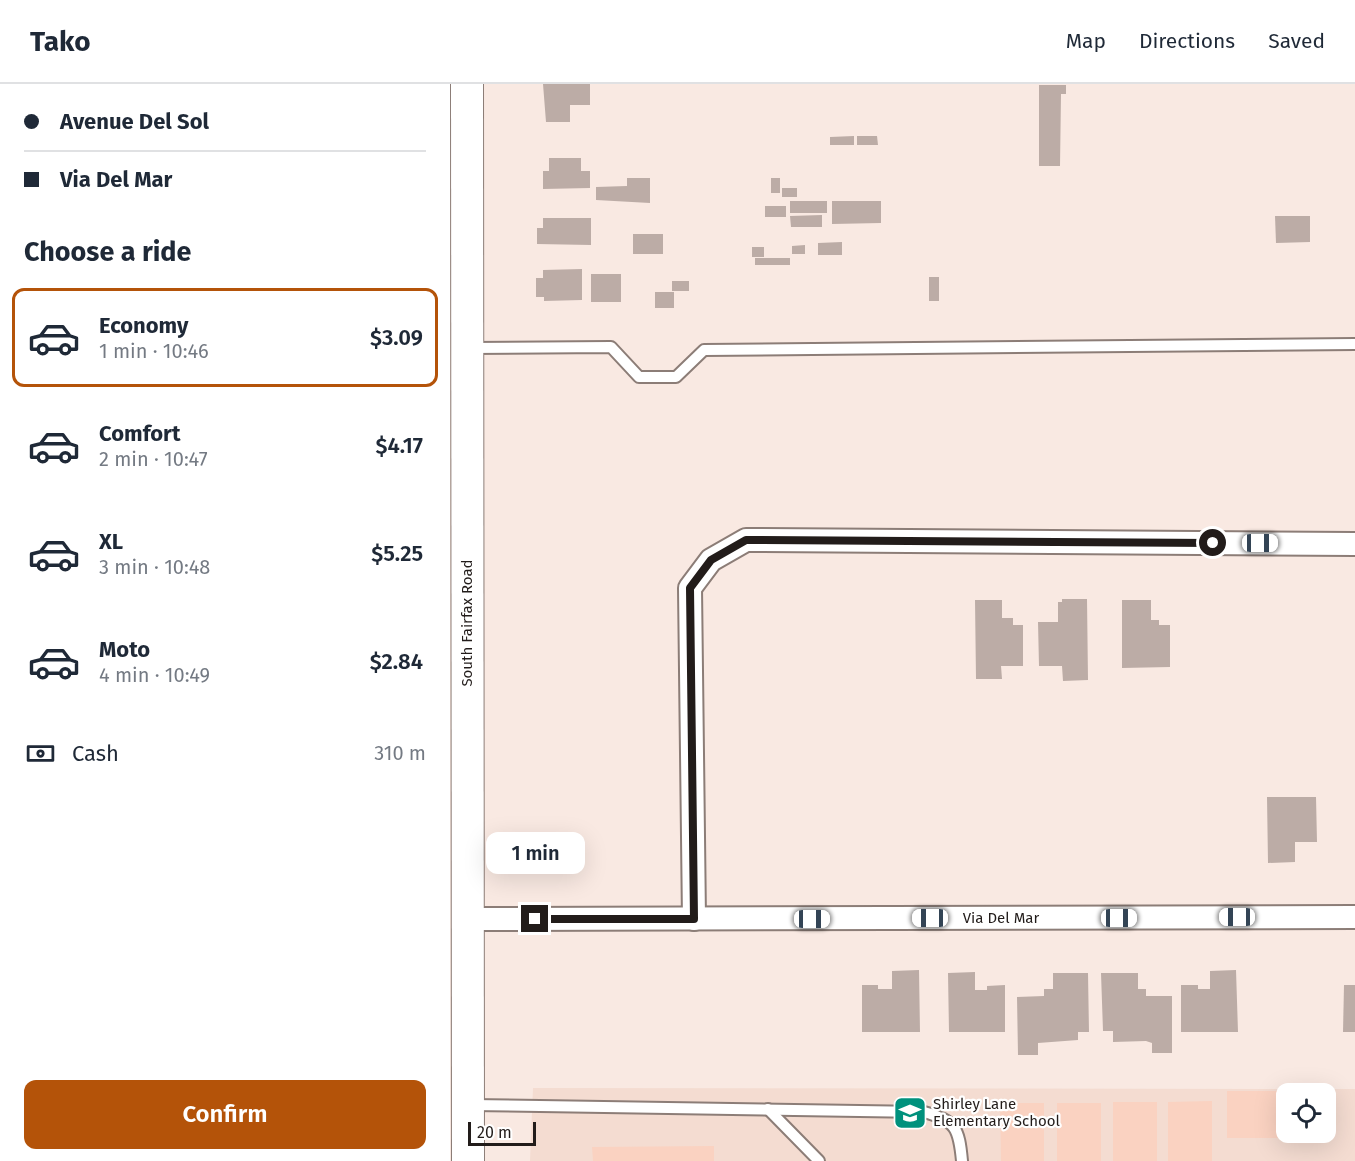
<!DOCTYPE html>
<meta charset="utf-8">
<style>
body{margin:0;font-family:"Fira Sans",sans-serif;background:#f2f2f3;color:#1f2937;height:100vh;display:flex;flex-direction:column;font-size:22px;white-space:nowrap}
*{box-sizing:border-box;margin:0}
p{font-size:20px;color:#747a83}
.icon{flex:none;width:33px;height:33px;fill:none;stroke:currentColor;stroke-width:2;stroke-linecap:round;stroke-linejoin:round}
.map{position:relative;flex:1;overflow:hidden}
.drawer{display:flex;flex-direction:column;background:#fff;width:450px}
.drawer>*{flex:none}
.guide{display:grid;align-content:center;height:132px;padding:0 24px;background:#fff}
.controls{position:absolute;left:826px;top:999px;display:grid;gap:12px}
.controls a{display:grid;place-items:center;width:60px;height:60px;border-radius:12px;background:#fff;box-shadow:0 6px 24px #0002;font-size:30px}
.scale{position:absolute;left:18px;bottom:15px;width:68px;box-sizing:border-box;padding-left:6px;border:3px solid #221c1a;border-top:0;font-size:16px;line-height:21px;white-space:nowrap;color:#221c1a;-webkit-text-stroke:4px #fff;paint-order:stroke}
.end{position:absolute;width:27px;height:27px;margin:-14px;border:8px solid #221c1a;background:#fff;box-shadow:0 0 0 3px #fff}
.from{border-radius:50%}
.bubble{position:absolute;height:42px;border-radius:12px;background:#fff;box-shadow:0 6px 24px #0002;font-size:20px;font-weight:600;line-height:42px;text-align:center}
.car{position:absolute;width:18px;height:36px;margin:-18px -9px;border-radius:8px;box-shadow:0 0 4px 2px #0007;background:linear-gradient(#fff 24%,#345 0 40%,#fff 0 76%,#345 0 86%,#fff 0)}
.guide b{display:flex;align-items:center;gap:21px;height:57px;font-size:22px}
.guide b+b{border-top:2px solid #e0e1e3}
.guide i{width:15px;height:15px;background:#1f2937}
ul{padding:0;list-style:none}
li{display:flex;align-items:center;gap:18px;height:99px;margin:0 12px 9px;padding:0 12px;border:3px solid transparent;border-radius:12px}
li div{flex:1}
li b{display:block;font-size:22px}
li em{font-style:normal;font-weight:600}
li.selected{border-color:#b45309}
li>.icon{width:54px;height:54px;stroke-width:1.5}
h2{padding:0 24px;font-size:27px;line-height:72px}
.pay{display:flex;align-items:center;gap:15px;height:66px;padding:0 24px;font-size:22px}
.pay p{margin-inline-start:auto}
.action{display:flex;gap:12px;margin-top:auto;padding:12px 24px}
.action a{flex:1;height:69px;border-radius:12px;background:#b45309;color:#fff;font-size:24px;font-weight:600;line-height:69px;text-align:center}
header{display:flex;align-items:center;gap:36px;box-sizing:border-box;height:84px;padding:0 30px;background:#fff;border-bottom:2px solid #e0e1e3}
header strong{font-size:28px}
nav{display:flex;gap:33px;margin-inline-start:auto;font-size:21px}
main{display:flex;flex:1;min-height:0}
.map>svg:first-child{display:block}
.built{fill:#f4dcd1;fill-rule:evenodd}
.green{fill:#fad2c1}
.building{fill:#bcaca6}
.lines{fill:none;stroke-linecap:round;stroke-linejoin:round}
.lane-casing{stroke:#8c7d77;stroke-width:14}
.street-casing{stroke:#8c7d77;stroke-width:26}
.secondary-casing{stroke:#8c7d77;stroke-width:34}
.lane{stroke:#fff;stroke-width:10}
.street{stroke:#fff;stroke-width:22}
.secondary{stroke:#fff;stroke-width:32}
.route{stroke:#221c1a;stroke-width:8}
.labels{text-anchor:middle;dominant-baseline:central;stroke-width:4.5;stroke-linejoin:round;paint-order:stroke}
.street-label{font-size:15px;fill:#221c1a;stroke:#fff}
.poi-label{font-size:15px;fill:#221c1a;stroke:#fff;text-anchor:start}
</style>
<header>
<strong>Tako</strong>
<nav><a>Map</a><a>Directions</a><a>Saved</a></nav>
</header>
<main>
<section class="drawer">
<div class="guide">
<b><i class="from"></i>Avenue Del Sol</b>
<b><i></i>Via Del Mar</b>
</div>
<h2>Choose a ride</h2>
<ul>
<li class="selected"><svg class="icon" aria-label="car" viewBox="0 0 24 24"><path d="M5 17H2v-5l4-1 3-4h7l3 4 3 1v5h-3M9 17h6M6 11h13"/><circle cx="7" cy="17" r="2"/><circle cx="17" cy="17" r="2"/></svg><div><b>Economy</b><p>1 min · 10:46</p></div><em>$3.09</em></li>
<li><svg class="icon" aria-label="car" viewBox="0 0 24 24"><path d="M5 17H2v-5l4-1 3-4h7l3 4 3 1v5h-3M9 17h6M6 11h13"/><circle cx="7" cy="17" r="2"/><circle cx="17" cy="17" r="2"/></svg><div><b>Comfort</b><p>2 min · 10:47</p></div><em>$4.17</em></li>
<li><svg class="icon" aria-label="car" viewBox="0 0 24 24"><path d="M5 17H2v-5l4-1 3-4h7l3 4 3 1v5h-3M9 17h6M6 11h13"/><circle cx="7" cy="17" r="2"/><circle cx="17" cy="17" r="2"/></svg><div><b>XL</b><p>3 min · 10:48</p></div><em>$5.25</em></li>
<li><svg class="icon" aria-label="car" viewBox="0 0 24 24"><path d="M5 17H2v-5l4-1 3-4h7l3 4 3 1v5h-3M9 17h6M6 11h13"/><circle cx="7" cy="17" r="2"/><circle cx="17" cy="17" r="2"/></svg><div><b>Moto</b><p>4 min · 10:49</p></div><em>$2.84</em></li>
</ul>
<div class="pay"><svg class="icon" aria-label="cash" viewBox="0 0 24 24"><path d="M3 7h18v10H3z"/><circle cx="12" cy="12" r="2"/></svg>Cash<p>310 m</p></div>
<div class="action"><a>Confirm</a></div>
</section>
<div class="map">
<svg width="905" height="1077" viewBox="0 0 905 1077">
<rect width="100%" height="100%" fill="#f9e9e2"/>
<path class="built" d="M 83,1004 L 905,1005 L 905,1077 L 80,1077 ZM 837,1010 L 876,1010 L 876,1048 L 837,1048 Z"/>
<g class="green">
<rect x="777" y="1007" width="55" height="47"/>
<polygon points="762,1017 762,1077 718,1077 718,1018"/>
<rect x="663" y="1018" width="44" height="59"/>
<polygon points="550,1019 594,1019 594,1077 551,1077"/>
<rect x="607" y="1019" width="44" height="58"/>
<polygon points="264,1062 264,1077 143,1077 142,1063"/>
</g>
<g class="building">
<polygon points="93,0 140,0 140,21 120,21 120,38 96,38"/>
<polygon points="589,1 616,1 616,10 611,10 610,82 589,82"/>
<polygon points="404,52 404,61 380,61 380,53"/>
<polygon points="407,52 427,52 428,61 407,61"/>
<polygon points="99,74 131,74 131,87 140,87 140,104 93,105 93,87 99,87"/>
<polygon points="177,94 200,94 200,119 146,116 146,103 177,102"/>
<rect x="321" y="94" width="9" height="15"/>
<rect x="332" y="104" width="15" height="9"/>
<rect x="340" y="117" width="37" height="12"/>
<polygon points="382,117 431,117 431,139 382,140"/>
<rect x="315" y="122" width="21" height="11"/>
<polygon points="372,131 372,143 341,143 340,132"/>
<polygon points="825,132 860,132 860,158 826,159"/>
<polygon points="93,134 141,134 141,161 87,160 87,144 93,144"/>
<rect x="183" y="150" width="30" height="20"/>
<polygon points="392,158 392,171 368,171 368,159"/>
<polygon points="355,161 355,170 342,170 342,162"/>
<rect x="302" y="163" width="12" height="10"/>
<rect x="305" y="174" width="35" height="7"/>
<polygon points="132,185 132,216 94,217 94,213 86,213 86,194 93,194 93,186"/>
<rect x="141" y="190" width="30" height="28"/>
<rect x="479" y="193" width="10" height="24"/>
<rect x="222" y="197" width="17" height="10"/>
<rect x="205" y="208" width="19" height="16"/>
<polygon points="612,515 637,515 638,596 613,597 612,582 589,582 588,538 608,538 608,518 612,518"/>
<polygon points="525,516 552,516 552,534 563,534 563,541 573,541 573,582 551,582 552,595 526,595"/>
<polygon points="672,516 701,516 701,536 709,536 709,541 720,541 720,583 672,584"/>
<polygon points="817,713 866,713 867,758 845,758 845,778 818,779"/>
<polygon points="469,886 470,948 412,948 412,901 428,901 428,905 442,905 442,887"/>
<polygon points="786,886 788,948 731,948 731,901 748,901 748,905 760,905 760,887"/>
<polygon points="525,888 525,906 537,906 537,902 555,901 555,948 499,948 498,889"/>
<polygon points="603,889 638,889 639,948 628,948 628,956 588,959 588,971 568,971 567,913 594,912 594,905 603,905"/>
<polygon points="651,889 688,889 688,905 696,905 696,912 722,912 722,969 702,969 702,959 696,957 663,958 663,947 653,947"/>
<polygon points="894,901 905,901 905,948 893,948"/>
</g>
<g class="lines">
<g class="lane-casing">
<g id="lane">
<polyline points="20,264 161,263 189,293 226,293 254,266 905,260"/>
<path d="M 21,1021 L 474,1028 C 506,1037 509,1044 512,1077"/>
<polyline points="318,1025 369,1077"/>
</g>
</g>
<g class="street-casing">
<g id="street">
<polyline points="17,835 905,833"/>
<polyline points="244,835 240,504 261,476 296,456 905,460"/>
</g>
</g>
<g class="secondary-casing">
<polyline id="secondary" points="17,0 18,1077"/>
</g>
<use href="#lane" class="lane"/>
<use href="#street" class="street"/>
<use href="#secondary" class="secondary"/>
</g>
<g class="lines">
<polyline class="route" points="85,835 244,835 240,504 261,476 296,456 763,459"/>
</g>
<defs>
<g id="school-square" transform="scale(1.725)"><rect x="-9" y="-9" width="18" height="18" rx="4" fill="#00917d" stroke="#fff"/><path d="M0-5L7-2L0 1L-7-2ZM-4 1L0 2.5L4 1V4Q0 6-4 4Z" fill="#fff"/></g>
</defs>
<g fill-rule="evenodd">
<use href="#school-square" x="460" y="1029"/>
</g>
<g class="labels">
<g class="street-label">
<text transform="translate(17 539) rotate(-90)">South Fairfax Road</text>
<text x="551" y="834">Via Del Mar</text>
</g>
<g class="poi-label">
<text x="483" y="1020">Shirley Lane<tspan x="483" dy="17">Elementary School</tspan></text>
</g>
</g>
</svg>
<div class="controls">
<a><svg class="icon" aria-label="locate" viewBox="0 0 24 24"><circle cx="12" cy="12" r="6"/><path d="M12 2v4M12 18v4M2 12h4M18 12h4"/></svg></a>
</div>
<div class="scale">20 m</div>
<i class="end from" style="left:763px;top:459px"></i>
<i class="end" style="left:85px;top:835px"></i>
<div class="bubble" style="left:36px;top:748px;width:99px">1 min</div>
<i class="car" style="left:810px;top:459px;rotate:90deg"></i>
<i class="car" style="left:787px;top:833px;rotate:270deg"></i>
<i class="car" style="left:480px;top:834px;rotate:270deg"></i>
<i class="car" style="left:669px;top:834px;rotate:90deg"></i>
<i class="car" style="left:362px;top:835px;rotate:90deg"></i>
</div>
</main>
